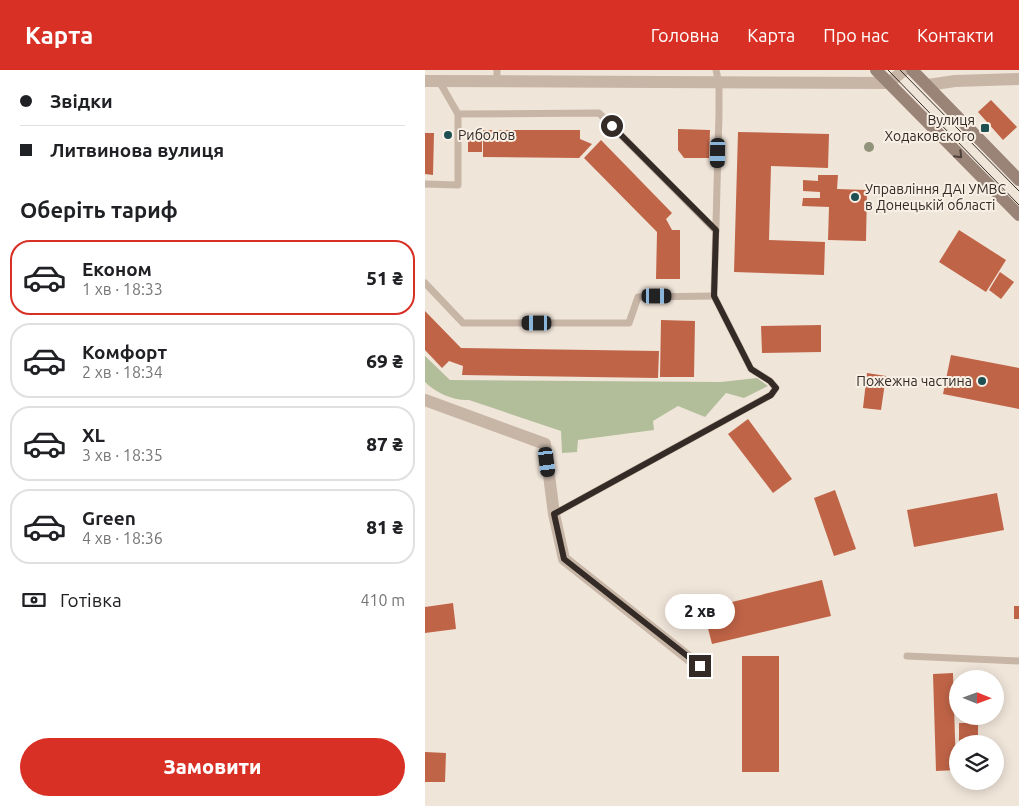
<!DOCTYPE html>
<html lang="uk">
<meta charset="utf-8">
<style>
body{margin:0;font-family:Ubuntu,sans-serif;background:#f2f2f2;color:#202124;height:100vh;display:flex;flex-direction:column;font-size:19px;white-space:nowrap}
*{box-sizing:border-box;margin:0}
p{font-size:16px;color:#757577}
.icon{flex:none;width:28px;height:28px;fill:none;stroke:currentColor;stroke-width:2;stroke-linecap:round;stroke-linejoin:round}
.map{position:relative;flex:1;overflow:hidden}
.sheet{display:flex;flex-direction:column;background:#fff;width:425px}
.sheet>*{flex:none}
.guide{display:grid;align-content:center;height:110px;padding:0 20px;background:#fff}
.needle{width:32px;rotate:91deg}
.tools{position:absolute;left:524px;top:600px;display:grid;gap:10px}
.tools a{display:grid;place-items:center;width:55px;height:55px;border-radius:50%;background:#fff;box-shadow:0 2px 12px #0003;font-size:25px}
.end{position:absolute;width:22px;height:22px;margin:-11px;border:6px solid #342b27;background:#fff;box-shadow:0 0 0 2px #fff}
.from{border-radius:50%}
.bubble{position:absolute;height:35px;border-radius:18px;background:#fff;box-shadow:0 2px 12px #0003;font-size:16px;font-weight:800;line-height:35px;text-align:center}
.car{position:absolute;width:15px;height:30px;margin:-15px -8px;border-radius:6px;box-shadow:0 0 4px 1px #0007;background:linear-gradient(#222 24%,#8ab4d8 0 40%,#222 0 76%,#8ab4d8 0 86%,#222 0)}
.guide b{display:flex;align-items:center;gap:18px;height:48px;font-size:19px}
.guide b+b{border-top:1px solid #e0e0e0}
.guide i{width:12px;height:12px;background:#202124}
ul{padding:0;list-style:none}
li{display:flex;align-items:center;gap:15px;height:75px;margin:0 10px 8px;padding:0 10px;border:2px solid #e0e0e0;border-radius:20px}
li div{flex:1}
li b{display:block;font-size:19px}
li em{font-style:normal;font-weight:800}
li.active{border-color:#d93025}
li>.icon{width:45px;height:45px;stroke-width:1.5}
h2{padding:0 20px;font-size:22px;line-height:60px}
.pay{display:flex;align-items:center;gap:12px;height:55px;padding:0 20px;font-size:19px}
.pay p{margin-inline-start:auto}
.primary-button{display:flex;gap:10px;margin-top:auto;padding:10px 20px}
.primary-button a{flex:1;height:58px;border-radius:30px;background:#d93025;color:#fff;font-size:20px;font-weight:800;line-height:58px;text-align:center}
header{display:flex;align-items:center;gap:30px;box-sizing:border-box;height:70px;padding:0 25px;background:#d93025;color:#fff}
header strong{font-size:24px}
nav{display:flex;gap:28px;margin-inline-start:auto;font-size:18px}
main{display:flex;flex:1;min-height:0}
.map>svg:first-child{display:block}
.green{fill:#b2be9a}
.building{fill:#c06447}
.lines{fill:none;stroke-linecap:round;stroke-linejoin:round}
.lane{stroke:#c7b5a6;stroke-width:7}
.street{stroke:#c7b5a6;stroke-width:12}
.secondary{stroke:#9a8478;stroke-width:12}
.tram{stroke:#342b27;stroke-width:1}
.tree{fill:#91937a}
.oneway{stroke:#4e413b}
.route{stroke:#342b27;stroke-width:6}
.poi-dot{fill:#1e5053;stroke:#f8efe5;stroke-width:2}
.labels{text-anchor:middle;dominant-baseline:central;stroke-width:4;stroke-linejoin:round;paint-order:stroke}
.poi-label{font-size:14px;fill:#342b27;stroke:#f8efe5;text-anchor:end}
</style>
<header>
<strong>Карта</strong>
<nav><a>Головна</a><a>Карта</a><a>Про нас</a><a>Контакти</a></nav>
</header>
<main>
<section class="sheet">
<div class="guide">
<b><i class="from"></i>Звідки</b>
<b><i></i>Литвинова вулиця</b>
</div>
<h2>Оберіть тариф</h2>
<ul>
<li class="active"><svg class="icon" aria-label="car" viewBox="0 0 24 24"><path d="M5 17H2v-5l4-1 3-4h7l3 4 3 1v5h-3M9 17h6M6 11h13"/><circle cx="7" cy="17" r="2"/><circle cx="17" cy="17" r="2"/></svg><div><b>Економ</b><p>1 хв · 18:33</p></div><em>51 ₴</em></li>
<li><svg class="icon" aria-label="car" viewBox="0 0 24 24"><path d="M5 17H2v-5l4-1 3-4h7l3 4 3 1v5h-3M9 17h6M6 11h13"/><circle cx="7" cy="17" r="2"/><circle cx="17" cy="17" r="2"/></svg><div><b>Комфорт</b><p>2 хв · 18:34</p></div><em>69 ₴</em></li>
<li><svg class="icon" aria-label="car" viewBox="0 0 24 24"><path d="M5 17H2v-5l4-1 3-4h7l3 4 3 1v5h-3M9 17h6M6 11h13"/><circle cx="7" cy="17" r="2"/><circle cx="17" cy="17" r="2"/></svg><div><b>XL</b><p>3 хв · 18:35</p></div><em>87 ₴</em></li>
<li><svg class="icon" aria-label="car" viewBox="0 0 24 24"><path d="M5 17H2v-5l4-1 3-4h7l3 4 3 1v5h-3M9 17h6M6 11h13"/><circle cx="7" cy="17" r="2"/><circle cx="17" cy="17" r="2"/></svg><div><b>Green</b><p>4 хв · 18:36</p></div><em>81 ₴</em></li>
</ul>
<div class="pay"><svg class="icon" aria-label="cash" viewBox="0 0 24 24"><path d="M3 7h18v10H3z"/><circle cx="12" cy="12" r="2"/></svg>Готівка<p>410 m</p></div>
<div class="primary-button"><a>Замовити</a></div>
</section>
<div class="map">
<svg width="594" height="736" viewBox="0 0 594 736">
<rect width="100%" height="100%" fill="#f0e5d9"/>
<path class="green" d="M 0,286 L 25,310 L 296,312 L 332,308 L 343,316 L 319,328 L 301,323 L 280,347 L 253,336 L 228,351 L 229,360 L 153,370 L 152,382 L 137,383 L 136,361 L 44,330 C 29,331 11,323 0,312 Z"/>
<g class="building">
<polygon points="566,30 592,57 578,70 553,42"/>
<polygon points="253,59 285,60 284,88 259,88 253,80"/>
<polygon points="58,60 155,60 155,69 167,74 154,88 58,87"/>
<polygon points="313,62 404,64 403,98 346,96 344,170 400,172 399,205 309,202"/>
<polygon points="0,63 9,63 8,105 0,104"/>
<rect x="43" y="64" width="14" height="18"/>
<polygon points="176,70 247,143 241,149 247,160 255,160 255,209 231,209 232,162 159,88"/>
<polygon points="393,105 413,105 412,119 442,120 441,171 403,170 404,137 377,136 378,128 395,128 395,122 378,121 378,110 393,111"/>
<polygon points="534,160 581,190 561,222 514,192"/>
<polygon points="575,202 589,212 576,229 564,220"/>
<polygon points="0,241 36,278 234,281 233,308 37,305 38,296 24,291 17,298 0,280"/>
<polygon points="236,250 270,251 269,307 235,307"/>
<polygon points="396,255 396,282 337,283 336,256"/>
<polygon points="526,285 594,298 594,339 518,324"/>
<polygon points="442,303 461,306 456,340 438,338"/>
<polygon points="323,349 367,409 348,423 303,364"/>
<polygon points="410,420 431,479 409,486 389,428"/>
<polygon points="572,423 579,460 489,477 482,440"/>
<polygon points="397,510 406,546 287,574 278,539"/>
<polygon points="28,533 31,559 0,563 0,537"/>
<rect x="589" y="536" width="5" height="13"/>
<rect x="317" y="586" width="37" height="116"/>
<polygon points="528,603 531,700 511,701 508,604"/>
<rect x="534" y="653" width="19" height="21"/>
<polygon points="0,682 21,683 20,712 0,712"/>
</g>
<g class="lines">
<g class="lane">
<polyline points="72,12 72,0"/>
<polyline points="33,44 174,43 291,161"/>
<polyline points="0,114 33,115 33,44 14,11"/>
<polyline points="0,213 38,253 204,253 213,227 289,226"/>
<polyline points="129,444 346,325 351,318 345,311 326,299 289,226 294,44 294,13 291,0"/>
<polyline points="482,586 594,591"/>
</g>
<g class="street">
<polyline points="0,11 464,13 479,0"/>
<polyline points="503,15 530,11 594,9"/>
<polyline points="0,330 120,374 129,444 139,489 275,597"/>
</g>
<g class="secondary">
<polyline points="451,0 594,145"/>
<polyline points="487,0 594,110"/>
</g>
<g class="tram">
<polyline points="463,0 594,135"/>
<polyline points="475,0 594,121"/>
</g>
</g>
<circle class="tree" cx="444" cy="77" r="5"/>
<defs><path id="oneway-chevron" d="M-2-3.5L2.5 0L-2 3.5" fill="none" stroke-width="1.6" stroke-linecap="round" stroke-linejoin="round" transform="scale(1.25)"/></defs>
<use class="oneway" href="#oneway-chevron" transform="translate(534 85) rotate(45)"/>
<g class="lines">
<polyline class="route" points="187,56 291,160 289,226 326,299 345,311 351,318 346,325 129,444 139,489 275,596"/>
</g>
<g class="poi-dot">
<rect x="555" y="53" width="10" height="10" rx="2.5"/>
<circle cx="23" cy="65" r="5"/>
<circle cx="430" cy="127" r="5"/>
<circle cx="557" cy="311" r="5"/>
</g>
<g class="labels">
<g class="poi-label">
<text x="550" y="50">Вулиця<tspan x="550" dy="16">Ходаковского</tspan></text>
<text x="33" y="65" text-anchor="start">Риболов</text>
<text x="440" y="119" text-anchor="start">Управління ДАІ УМВС<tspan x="440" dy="16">в Донецькій області</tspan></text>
<text x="547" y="311">Пожежна частина</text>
</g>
</g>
</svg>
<div class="tools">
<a><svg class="needle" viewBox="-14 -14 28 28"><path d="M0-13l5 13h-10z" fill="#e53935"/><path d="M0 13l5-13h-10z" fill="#757577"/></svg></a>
<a><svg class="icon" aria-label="layers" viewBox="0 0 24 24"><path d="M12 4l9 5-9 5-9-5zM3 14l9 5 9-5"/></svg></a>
</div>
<i class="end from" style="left:187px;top:56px"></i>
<i class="end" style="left:275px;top:596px"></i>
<div class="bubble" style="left:240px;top:524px;width:70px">2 хв</div>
<i class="car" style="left:293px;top:83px;rotate:181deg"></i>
<i class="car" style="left:232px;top:226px;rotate:90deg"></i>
<i class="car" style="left:112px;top:253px;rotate:270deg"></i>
<i class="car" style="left:122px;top:392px;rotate:173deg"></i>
</div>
</main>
